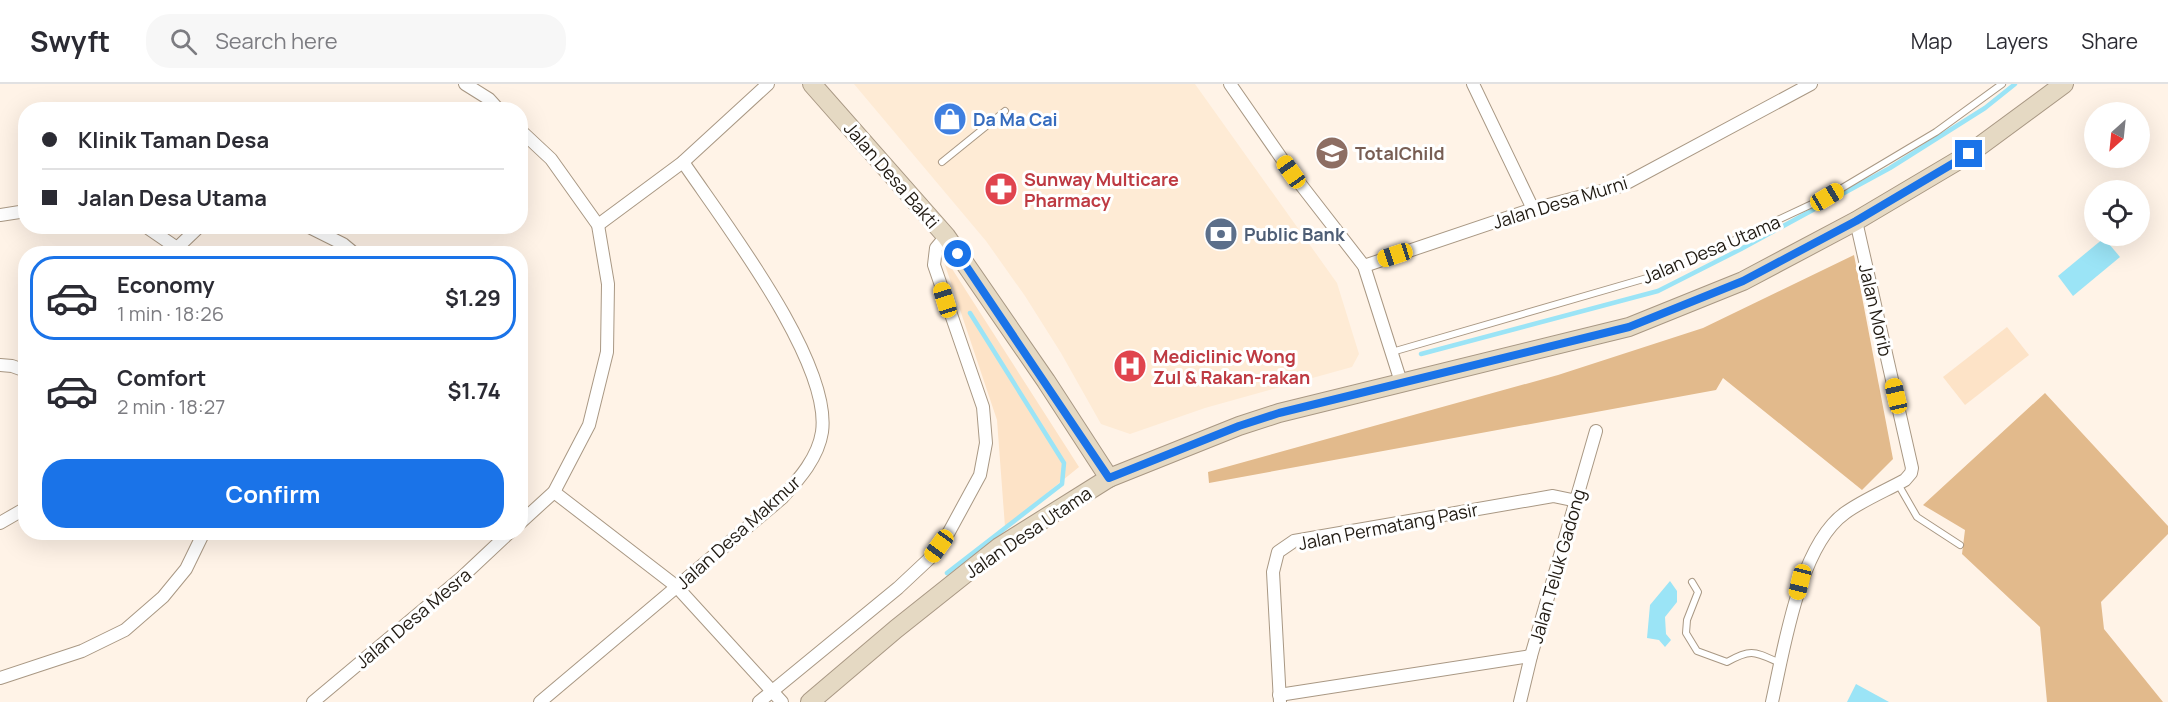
<!DOCTYPE html>
<meta charset="utf-8">
<style>
body{margin:0;font-family:Manrope,sans-serif;background:#f7f7f7;color:#2b2b33;height:100vh;display:flex;flex-direction:column;font-size:22px;white-space:nowrap}
*{box-sizing:border-box;margin:0}
p{font-size:20px;color:#7c7c81}
.icon{flex:none;width:33px;height:33px;fill:none;stroke:currentColor;stroke-width:2;stroke-linecap:round;stroke-linejoin:round}
.map{position:relative;flex:1;overflow:hidden}
.side{position:absolute;left:18px;top:162px;width:510px;height:294px;display:flex;flex-direction:column;background:#fff;border-radius:24px;box-shadow:0 6px 24px #0002}
.side>*{flex:none}
.banner{position:absolute;left:18px;top:18px;width:510px;height:132px;border-radius:24px;box-shadow:0 6px 24px #0002;display:grid;align-content:center;height:132px;padding:0 24px;background:#fff}
.needle{width:39px;rotate:207deg}
.buttons{position:absolute;left:2084px;top:18px;display:grid;gap:12px}
.buttons a{display:grid;place-items:center;width:66px;height:66px;border-radius:50%;background:#fff;box-shadow:0 6px 24px #0002;font-size:30px}
.end{position:absolute;width:27px;height:27px;margin:-14px;border:8px solid #1a73e8;background:#fff;box-shadow:0 0 0 3px #fff}
.from{border-radius:50%}
.car{position:absolute;width:18px;height:36px;margin:-18px -9px;border-radius:8px;box-shadow:0 0 4px 2px #0007;background:linear-gradient(#f5c518 24%,#345 0 40%,#f5c518 0 76%,#345 0 86%,#f5c518 0)}
.banner b{display:flex;align-items:center;gap:21px;height:57px;font-size:22px}
.banner b+b{border-top:2px solid #e1e1e2}
.banner i{width:15px;height:15px;background:#2b2b33}
ul{padding:10px 0 0;list-style:none}
li{display:flex;align-items:center;gap:18px;height:84px;margin:0 12px 9px;padding:0 12px;border:3px solid transparent;border-radius:24px}
li div{flex:1}
li b{display:block;font-size:22px}
li em{font-style:normal;font-weight:700}
li.current{border-color:#1a73e8}
li>.icon{width:54px;height:54px;stroke-width:1.5}
.action{display:flex;gap:12px;margin-top:auto;padding:12px 24px}
.action a{flex:1;height:69px;border-radius:24px;background:#1a73e8;color:#fff;font-size:24px;font-weight:700;line-height:69px;text-align:center}
header{display:flex;align-items:center;gap:36px;box-sizing:border-box;height:84px;padding:0 30px;background:#fff;border-bottom:2px solid #e1e1e2}
header strong{font-size:28px}
nav{display:flex;gap:33px;margin-inline-start:auto;font-size:21px}
.search{width:420px;height:54px;background:#f7f7f7;display:flex;align-items:center;gap:15px;box-sizing:border-box;padding:0 21px;border-radius:24px;color:#7c7c81;font-size:22px}
.map>svg:first-child{display:block}
.built{fill:#feebd5}
.green{fill:#fde3c7}
.forest{fill:#e2ba8c}
.water{fill:#9be4f6}
.lines{fill:none;stroke-linecap:round;stroke-linejoin:round}
.stream{stroke:#9be4f6;stroke-width:4.5}
.lane-casing{stroke:#a99884;stroke-width:8}
.street-casing{stroke:#a99884;stroke-width:14}
.secondary-casing{stroke:#a99884;stroke-width:20}
.lane{stroke:#fff;stroke-width:6}
.street{stroke:#fff;stroke-width:12}
.secondary{stroke:#e5d9c3;stroke-width:18}
.route{stroke:#1a73e8;stroke-width:8}
.labels{text-anchor:middle;dominant-baseline:central;stroke-width:6;stroke-linejoin:round;paint-order:stroke}
.shop-label{font-size:18px;font-weight:bold;fill:#366cbe;stroke:#fff;text-anchor:start}
.education-label{font-size:18px;font-weight:bold;fill:#785e54;stroke:#fff;text-anchor:start}
.street-label{font-size:18px;fill:#201a12;stroke:#fff}
.health-label{font-size:18px;font-weight:bold;fill:#be3a42;stroke:#fff;text-anchor:start}
.service-label{font-size:18px;font-weight:bold;fill:#4e5e75;stroke:#fff;text-anchor:start}
</style>
<header>
<strong>Swyft</strong>
<div class="search"><svg class="icon" aria-label="search" viewBox="0 0 24 24"><circle cx="10" cy="10" r="6"/><path d="M15 15l6 6"/></svg>Search here</div>
<nav><a>Map</a><a>Layers</a><a>Share</a></nav>
</header>
<div class="map">
<svg width="2168" height="618" viewBox="0 0 2168 618">
<rect width="100%" height="100%" fill="#fff3e7"/>
<polygon class="built" points="854,0 1195,0 1337,199 1359,270 1352,283 1205,324 1130,350 1101,340 1061,269 1025,212 986,157"/>
<g class="green">
<polygon points="940,166 1079,383 1005,443 997,336"/>
<polygon points="2007,243 2029,271 1965,321 1943,293"/>
</g>
<g class="forest">
<polygon points="1854,171 1893,375 1862,406 1723,294 1716,306 1209,399 1208,388 1558,291 1703,244"/>
<polygon points="2045,309 2168,442 2168,450 2101,518 2104,545 2163,618 2047,618 2040,543 1962,470 1965,446 1923,421"/>
</g>
<g class="water">
<polygon points="2104,154 2120,173 2073,212 2058,192"/>
<polygon points="1670,497 1677,507 1677,518 1665,533 1666,550 1671,556 1665,563 1659,556 1647,554 1650,521"/>
<polygon points="1856,600 1889,618 1847,618"/>
</g>
<g class="lines">
<g class="stream">
<polyline points="1421,270 1658,207 1741,165 1890,84 1985,24 2015,0"/>
<polyline points="947,489 1062,400 1064,379 970,229"/>
</g>
<g class="lane-casing">
<g id="lane">
<polyline points="942,78 1005,27"/>
<polyline points="1392,268 1664,189 1827,113 1936,48 2002,0"/>
<polyline points="1898,400 1917,433 1960,461"/>
<path d="M 1692,498 L 1698,508 L 1687,536 L 1686,549 L 1697,567 L 1727,578 C 1752,564 1755,568 1780,579"/>
</g>
</g>
<g class="street-casing">
<g id="street">
<polyline points="465,0 489,15 499,26"/>
<polyline points="1230,0 1291,88 1364,182 1401,298"/>
<polyline points="1473,0 1533,125"/>
<polyline points="520,46 551,75 598,141 608,200 607,268 589,341 554,408 520,439"/>
<polyline points="0,131 26,127"/>
<polyline points="598,141 683,78 768,0"/>
<polyline points="145,142 177,164 181,170"/>
<polyline points="307,142 343,160 355,170"/>
<polyline points="177,164 200,142"/>
<polyline points="1364,182 1533,125 1621,102 1811,0"/>
<polyline points="0,281 12,282 26,287"/>
<polyline points="554,408 676,502 782,618"/>
<polyline points="0,439 26,424"/>
<polyline points="0,594 82,567 125,546 163,513 186,485 204,448"/>
<polyline points="1279,611 1531,572"/>
<polyline points="313,618 461,494 510,448"/>
<path d="M 540,618 L 782,414 C 799,395 818,374 822,348 C 832,278 723,137 683,78"/>
<polyline points="759,618 898,504 929,475 949,448 980,391 986,359 983,323 934,181 936,164 946,152"/>
<polyline points="1280,618 1273,488 1278,468 1294,457 1553,412 1577,417"/>
<polyline points="1520,618 1531,572 1596,347"/>
<path d="M 1772,618 C 1784,565 1799,462 1845,429 C 1863,416 1885,407 1905,396 L 1911,389 L 1912,384 L 1856,137"/>
</g>
</g>
<g class="secondary-casing">
<g id="secondary">
<polyline points="812,0 946,152 1046,297 1109,394"/>
<polyline points="810,618 896,545 999,463 1109,394 1239,342 1279,329 1629,243 1743,197 1856,137 1969,70 2064,0"/>
</g>
</g>
<use href="#lane" class="lane"/>
<use href="#street" class="street"/>
<use href="#secondary" class="secondary"/>
</g>
<g class="lines">
<polyline class="route" points="958,170 1109,394 1239,342 1279,329 1629,243 1743,197 1856,137 1969,70"/>
</g>
<defs>
<g id="shop-disc" transform="scale(1.725)"><circle r="9.5" fill="#3f7fe0" stroke="#fff"/><path d="M-5-2.5h2.3a2.7 3.5 0 0 1 5.4 0H5L5.5 6h-11ZM-1.5-2.5h3a1.5 2.3 0 0 0-3 0Z" fill="#fff"/></g>
<g id="school-disc" transform="scale(1.725)"><circle r="9.5" fill="#8d6e63" stroke="#fff"/><path d="M0-5L7-2L0 1L-7-2ZM-4 1L0 2.5L4 1V4Q0 6-4 4Z" fill="#fff"/></g>
<g id="pharmacy-disc" transform="scale(1.725)"><circle r="9.5" fill="#e0444e" stroke="#fff"/><path d="M-2-6h4v4h4v4h-4v4h-4v-4h-4v-4h4Z" fill="#fff"/></g>
<g id="bank-disc" transform="scale(1.725)"><circle r="9.5" fill="#5c6f8a" stroke="#fff"/><path d="M-6-4H6V4H-6ZM0-2.3a2.3 2.3 0 1 0 0 4.6a2.3 2.3 0 1 0 0-4.6Z" fill="#fff"/></g>
<g id="hospital-disc" transform="scale(1.725)"><circle r="9.5" fill="#e0444e" stroke="#fff"/><path d="M-5-5h3v3.5h4V-5h3V5h-3V1.5h-4V5h-3Z" fill="#fff"/></g>
</defs>
<g fill-rule="evenodd">
<use href="#shop-disc" x="950" y="35"/>
<use href="#school-disc" x="1332" y="69"/>
<use href="#pharmacy-disc" x="1001" y="105"/>
<use href="#bank-disc" x="1221" y="150"/>
<use href="#hospital-disc" x="1130" y="282"/>
</g>
<g class="labels">
<g class="shop-label">
<text x="973" y="35">Da Ma Cai</text>
</g>
<g class="education-label">
<text x="1355" y="69">TotalChild</text>
</g>
<g class="street-label">
<text transform="translate(892 91) rotate(49)">Jalan Desa Bakti</text>
<text transform="translate(1560 118) rotate(-17)">Jalan Desa Murni</text>
<text transform="translate(1711 165) rotate(-23)">Jalan Desa Utama</text>
<text transform="translate(1876 226) rotate(77)">Jalan Morib</text>
<text transform="translate(1388 442) rotate(-11)">Jalan Permatang Pasir</text>
<text transform="translate(738 448) rotate(-42)">Jalan Desa Makmur</text>
<text transform="translate(1028 448) rotate(-34)">Jalan Desa Utama</text>
<text transform="translate(1557 482) rotate(-74)">Jalan Teluk Gadong</text>
<text transform="translate(413 534) rotate(-40)">Jalan Desa Mesra</text>
</g>
<g class="health-label">
<text x="1024" y="95">Sunway Multicare<tspan x="1024" dy="21">Pharmacy</tspan></text>
<text x="1153" y="272">Mediclinic Wong<tspan x="1153" dy="21">Zul &amp; Rakan-rakan</tspan></text>
</g>
<g class="service-label">
<text x="1244" y="150">Public Bank</text>
</g>
</g>
</svg>
<div class="buttons">
<a><svg class="needle" viewBox="-14 -14 28 28"><path d="M0-13l5 13h-10z" fill="#e53935"/><path d="M0 13l5-13h-10z" fill="#7c7c81"/></svg></a>
<a><svg class="icon" aria-label="locate" viewBox="0 0 24 24"><circle cx="12" cy="12" r="6"/><path d="M12 2v4M12 18v4M2 12h4M18 12h4"/></svg></a>
</div>
<i class="end from" style="left:958px;top:170px"></i>
<i class="end" style="left:1969px;top:70px"></i>
<i class="car" style="left:1291px;top:88px;rotate:325deg"></i>
<i class="car" style="left:1827px;top:113px;rotate:59deg"></i>
<i class="car" style="left:1395px;top:171px;rotate:252deg"></i>
<i class="car" style="left:945px;top:216px;rotate:343deg"></i>
<i class="car" style="left:1896px;top:312px;rotate:347deg"></i>
<i class="car" style="left:939px;top:462px;rotate:216deg"></i>
<i class="car" style="left:1800px;top:498px;rotate:194deg"></i>
<div class="banner">
<b><i class="from"></i>Klinik Taman Desa</b>
<b><i></i>Jalan Desa Utama</b>
</div>
<section class="side">
<ul>
<li class="current"><svg class="icon" aria-label="car" viewBox="0 0 24 24"><path d="M5 17H2v-5l4-1 3-4h7l3 4 3 1v5h-3M9 17h6M6 11h13"/><circle cx="7" cy="17" r="2"/><circle cx="17" cy="17" r="2"/></svg><div><b>Economy</b><p>1 min · 18:26</p></div><em>$1.29</em></li>
<li><svg class="icon" aria-label="car" viewBox="0 0 24 24"><path d="M5 17H2v-5l4-1 3-4h7l3 4 3 1v5h-3M9 17h6M6 11h13"/><circle cx="7" cy="17" r="2"/><circle cx="17" cy="17" r="2"/></svg><div><b>Comfort</b><p>2 min · 18:27</p></div><em>$1.74</em></li>
</ul>
<div class="action"><a>Confirm</a></div>
</section>
</div>
